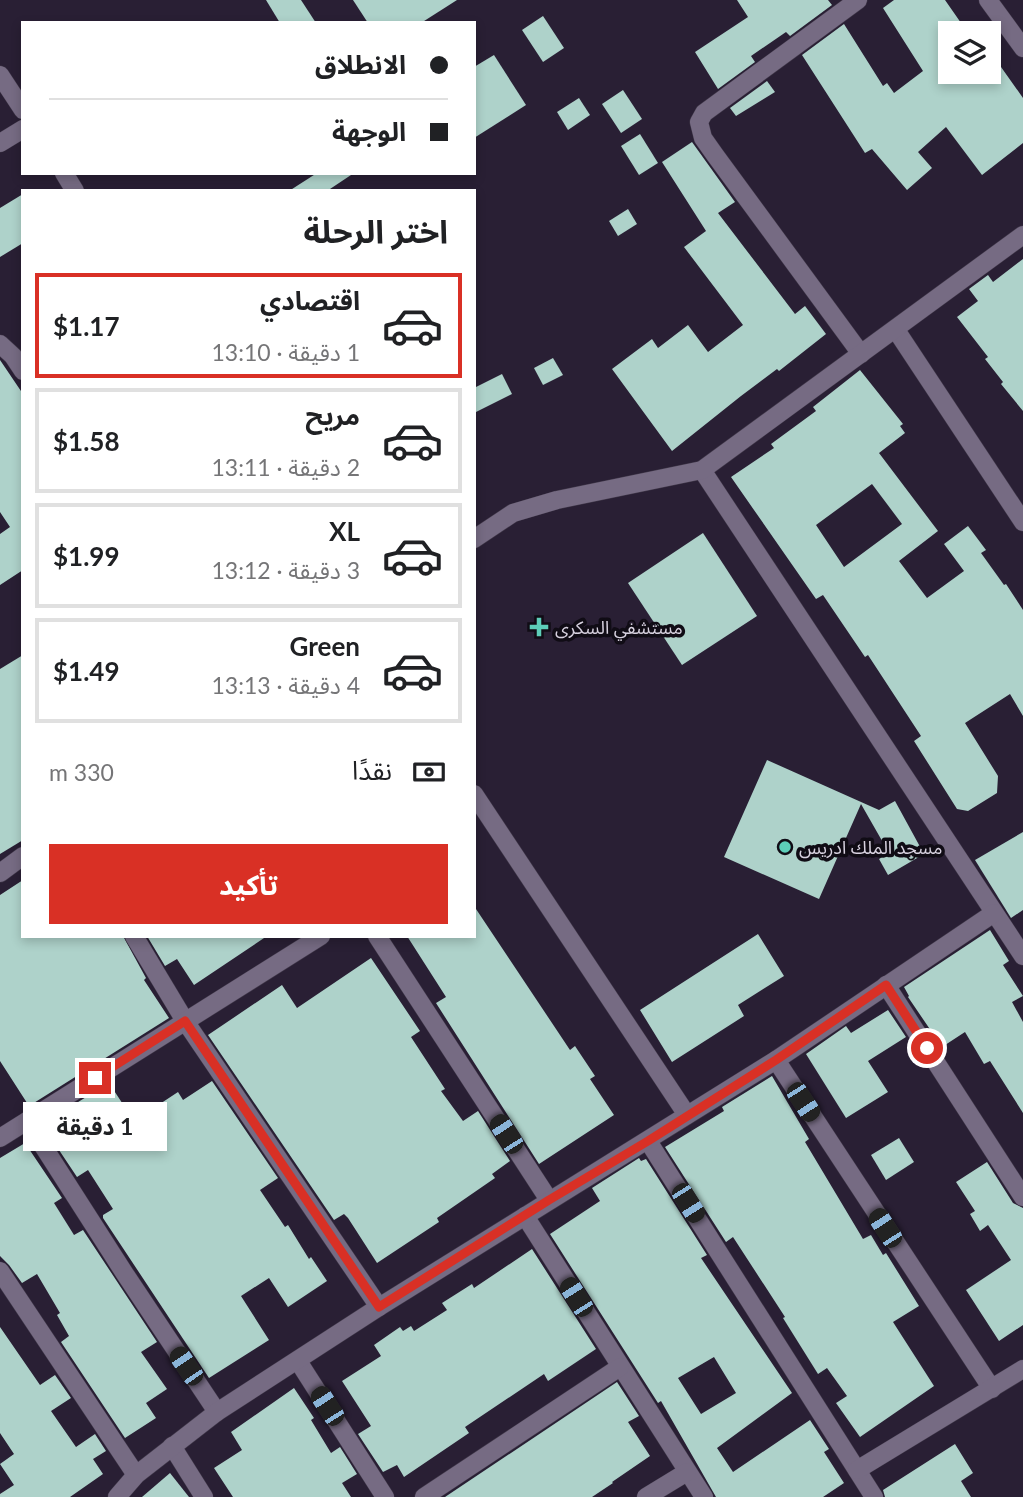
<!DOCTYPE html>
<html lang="ar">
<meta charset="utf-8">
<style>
body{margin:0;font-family:Lato,"Noto Sans Arabic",sans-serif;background:#f2f2f2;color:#202124;direction:rtl;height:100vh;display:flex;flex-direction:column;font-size:26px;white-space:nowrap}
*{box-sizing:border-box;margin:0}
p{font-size:23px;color:#757577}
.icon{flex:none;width:38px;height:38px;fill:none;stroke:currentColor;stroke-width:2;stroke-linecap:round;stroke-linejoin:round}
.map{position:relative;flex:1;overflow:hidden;direction:ltr}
.sheet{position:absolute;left:21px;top:189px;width:455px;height:749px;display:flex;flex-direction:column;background:#fff;border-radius:0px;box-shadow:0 4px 10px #0003;direction:rtl}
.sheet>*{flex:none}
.hud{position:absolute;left:21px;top:21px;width:455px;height:154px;border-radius:0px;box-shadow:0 4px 10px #0003;direction:rtl;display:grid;align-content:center;height:154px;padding:0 28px;background:#fff}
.controls{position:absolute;left:938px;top:21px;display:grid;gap:14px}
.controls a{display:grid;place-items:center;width:63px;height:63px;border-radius:0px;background:#fff;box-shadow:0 4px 10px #0003;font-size:35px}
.end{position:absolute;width:32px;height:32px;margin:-16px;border:9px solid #d93025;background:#fff;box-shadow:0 0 0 4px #fff}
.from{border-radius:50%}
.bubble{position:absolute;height:49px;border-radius:0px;background:#fff;box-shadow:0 4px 10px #0003;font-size:23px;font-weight:700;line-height:49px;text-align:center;direction:rtl}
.car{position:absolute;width:21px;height:42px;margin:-21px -10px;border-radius:9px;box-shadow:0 0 5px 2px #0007;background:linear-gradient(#222 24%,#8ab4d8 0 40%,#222 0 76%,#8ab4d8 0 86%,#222 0)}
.hud b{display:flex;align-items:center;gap:24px;height:66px;font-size:26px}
.hud b+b{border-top:2px solid #e0e0e0}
.hud i{width:18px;height:18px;background:#202124}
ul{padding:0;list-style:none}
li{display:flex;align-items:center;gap:21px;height:105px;margin:0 14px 10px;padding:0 14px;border:4px solid #e0e0e0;border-radius:0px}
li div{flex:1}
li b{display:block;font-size:26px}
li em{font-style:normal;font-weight:700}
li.active{border-color:#d93025}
li>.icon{width:63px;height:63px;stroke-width:1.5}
h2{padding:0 28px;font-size:32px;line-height:84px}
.pay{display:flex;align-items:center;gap:18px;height:77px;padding:0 28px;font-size:26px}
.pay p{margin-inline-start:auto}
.button{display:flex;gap:14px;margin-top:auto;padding:14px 28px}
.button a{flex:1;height:80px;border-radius:0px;background:#d93025;color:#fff;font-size:28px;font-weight:700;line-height:80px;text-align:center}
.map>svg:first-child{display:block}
.building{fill:#aed2ca;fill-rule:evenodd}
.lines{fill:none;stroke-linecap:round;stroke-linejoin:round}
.minor-casing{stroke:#41394a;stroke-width:19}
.minor{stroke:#766b83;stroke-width:18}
.route{stroke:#d93025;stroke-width:9}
.poi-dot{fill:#5dceb9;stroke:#100c15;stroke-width:2.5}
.labels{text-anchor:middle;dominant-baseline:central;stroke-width:7;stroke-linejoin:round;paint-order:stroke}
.poi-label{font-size:18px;fill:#d7d1df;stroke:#100c15;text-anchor:start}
</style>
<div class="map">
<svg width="1023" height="1497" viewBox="0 0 1023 1497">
<rect width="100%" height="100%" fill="#291f34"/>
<g class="building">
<polygon points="266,0 301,0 316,23 280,23"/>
<polygon points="353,0 457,0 421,23 368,23"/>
<polygon points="737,0 828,0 832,5 790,36 786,32 751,56 755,62 718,89 695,52 748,17"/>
<polygon points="894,0 945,0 968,33 950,33 950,72 989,72 989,50 1023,98 1023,143 982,175 946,127 918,152 932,168 907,190 872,149 865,153 802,55 844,24 883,86 887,83 894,93 923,71 883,8"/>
<polygon points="543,16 564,48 543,62 522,30"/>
<polygon points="494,55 526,105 474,138 474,67"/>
<polygon points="767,81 775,92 736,116 730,108"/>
<polygon points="623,90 642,119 621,133 602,104"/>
<polygon points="579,98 590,115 568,130 557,112"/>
<polygon points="640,134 658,163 639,175 621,146"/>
<polygon points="692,142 735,202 718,213 795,314 805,306 826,334 779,371 777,369 741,396 672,451 612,369 652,339 658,348 688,325 708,352 743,325 684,247 706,231 662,162"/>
<polygon points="317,173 354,173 327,191 289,191"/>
<polygon points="23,194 23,243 0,257 0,208"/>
<polygon points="628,209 637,224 618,236 609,221"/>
<polygon points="1023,259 1023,411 1001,384 1003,382 985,359 988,357 957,317 978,301 969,289 988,275 993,282"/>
<polygon points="553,358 563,375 543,385 534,368"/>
<polygon points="0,360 23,394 23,570 0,585 0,534 10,527 0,512"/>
<path d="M 860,370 L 903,424 L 900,426 L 905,433 L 879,453 L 938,531 L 899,561 L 927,598 L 964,571 L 944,544 L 968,526 L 986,550 L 981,553 L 1004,585 L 1006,584 L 1023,610 L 1023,716 L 1010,694 L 965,723 L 998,776 L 997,793 L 968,811 L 957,809 L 914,741 L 921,736 L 868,655 L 865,657 L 823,595 L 816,599 L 731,477 L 774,448 L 771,444 L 816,411 L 813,407 ZM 872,484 L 902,524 L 844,567 L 816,525 Z"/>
<polygon points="502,374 512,394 474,413 474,388"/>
<polygon points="703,533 757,616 682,665 628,583"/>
<polygon points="23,655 23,840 0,854 0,669"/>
<polygon points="767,760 879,810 895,801 924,854 888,875 879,859 889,853 861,804 819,899 724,857"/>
<polygon points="1023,832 1023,910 1011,918 975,860"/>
<polygon points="23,880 23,936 123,936 146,978 144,980 169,1018 29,1106 0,1061 0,895"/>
<polygon points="474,906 570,1050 575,1046 595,1076 590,1079 614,1115 539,1164 436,1003 446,997 407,936 474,936"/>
<polygon points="990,930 1009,961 1003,965 1023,996 1012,1002 1023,1022 1023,1113 990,1061 984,1064 965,1032 942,1047 908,997 909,996 904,987"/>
<polygon points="758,934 784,976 738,1005 744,1016 672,1062 640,1010"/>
<polygon points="147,936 267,936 194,985 177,959 165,966"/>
<polygon points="371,958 420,1031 411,1037 445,1089 441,1091 463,1121 478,1111 510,1161 492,1174 495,1178 437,1218 439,1222 377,1263 348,1218 344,1214 334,1220 208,1035 282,985 297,1008"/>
<polygon points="888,1010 906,1037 868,1061 888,1092 846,1118 806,1054 846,1026 851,1033"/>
<polygon points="772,1076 809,1139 805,1142 863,1239 871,1235 883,1255 886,1253 919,1306 893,1322 934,1386 860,1437 836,1403 847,1396 827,1368 818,1374 783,1318 785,1317 733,1237 726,1242 665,1147 724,1111 722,1107"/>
<polygon points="212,1081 278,1178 260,1190 285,1227 288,1225 309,1259 311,1257 327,1281 288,1307 269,1278 241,1296 269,1340 209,1378 103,1218 103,1215 113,1209 88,1170 77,1177 59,1150 74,1140 57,1115 109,1083 134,1121 178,1092 183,1100"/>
<polygon points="899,1138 914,1162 886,1180 871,1155"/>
<polygon points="25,1143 62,1198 54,1203 74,1235 83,1230 157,1342 141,1352 167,1389 146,1403 156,1418 125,1438 61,1342 69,1336 57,1315 60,1313 37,1274 22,1283 9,1265 0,1256 0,1158"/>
<path d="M 639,1158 L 641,1161 L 646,1159 L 707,1255 L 701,1258 L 792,1393 L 717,1448 L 733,1472 L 810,1420 L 829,1449 L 824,1452 L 844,1483 L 823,1497 L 716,1497 L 661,1401 L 658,1403 L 550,1234 L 600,1201 L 592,1188 ZM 714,1357 L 736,1393 L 701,1414 L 678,1378 Z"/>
<polygon points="987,1162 1013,1203 1023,1208 1023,1325 999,1341 966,1290 1011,1260 988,1225 980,1231 970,1214 975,1211 956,1182"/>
<polygon points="532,1249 596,1349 548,1381 544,1374 465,1427 469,1433 404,1477 397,1465 383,1472 358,1434 371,1426 342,1381 381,1356 374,1345 400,1327 403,1331 411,1326 414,1331 447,1310 442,1303 472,1284 474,1288"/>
<polygon points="0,1327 40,1385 55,1375 71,1398 51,1411 76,1447 95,1434 106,1451 93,1459 103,1474 70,1497 0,1497 0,1494 14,1485 0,1464 14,1454 0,1433"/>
<polygon points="617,1382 639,1416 628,1422 650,1456 612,1482 613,1483 592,1497 445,1497"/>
<polygon points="294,1388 314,1418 311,1420 331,1453 340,1447 357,1474 342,1483 351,1497 233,1497 214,1468 242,1450 231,1432"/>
<polygon points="955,1444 973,1473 961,1481 971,1497 885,1497 883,1490"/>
<polygon points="170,1473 189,1497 142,1497"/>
</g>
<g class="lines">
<g class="minor-casing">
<g id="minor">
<polyline points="858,0 704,113 699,122 703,138 715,155 861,354"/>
<polyline points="988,0 1023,48"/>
<polyline points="0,75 23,110"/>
<polyline points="0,143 23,129"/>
<polyline points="64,173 75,191"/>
<polyline points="896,330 1023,522"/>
<polyline points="0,344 13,356 23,371"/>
<polyline points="702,470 1023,956"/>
<polyline points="474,539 513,513 557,500 702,470 1023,235"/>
<polyline points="474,794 687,1115"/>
<polyline points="0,873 23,856"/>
<polyline points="134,936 185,1021 379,1307"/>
<polyline points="377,936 549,1200"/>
<polyline points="886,985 1023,1197"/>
<polyline points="776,1060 992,1389"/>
<polyline points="27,1121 125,1274 217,1412"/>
<polyline points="0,1138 321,936"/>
<polyline points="648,1141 874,1497"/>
<polyline points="525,1216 704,1497"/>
<polyline points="0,1271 136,1475"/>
<polyline points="298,1361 385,1497"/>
<polyline points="172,1446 204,1497"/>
<polyline points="857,1470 1023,1369"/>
<polyline points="117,1497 136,1475 217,1412 379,1307 776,1060 994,913"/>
<polyline points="424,1497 620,1367"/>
<polyline points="646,1497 687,1472"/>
</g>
</g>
<use href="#minor" class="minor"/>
</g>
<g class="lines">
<polyline class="route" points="95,1078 185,1021 379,1307 549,1200 648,1141 776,1060 886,985 927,1048"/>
</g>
<g class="poi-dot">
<path d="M535.5 616.5h7v7h7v7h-7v7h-7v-7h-7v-7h7z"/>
<circle cx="785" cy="847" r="7"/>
</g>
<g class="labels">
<g class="poi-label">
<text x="555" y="627">مستشفي السكرى</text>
<text x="799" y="847">مسجد الملك ادريس</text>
</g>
</g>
</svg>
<div class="controls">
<a><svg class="icon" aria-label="layers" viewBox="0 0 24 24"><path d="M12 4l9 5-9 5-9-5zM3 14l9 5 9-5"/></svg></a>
</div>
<i class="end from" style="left:927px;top:1048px"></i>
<i class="end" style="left:95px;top:1078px"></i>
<div class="bubble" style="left:23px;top:1102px;width:144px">1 دقيقة</div>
<i class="car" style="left:803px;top:1102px;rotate:147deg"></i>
<i class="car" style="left:506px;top:1134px;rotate:327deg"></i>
<i class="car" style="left:688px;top:1203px;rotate:148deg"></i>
<i class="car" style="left:885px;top:1228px;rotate:327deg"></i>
<i class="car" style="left:576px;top:1297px;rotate:328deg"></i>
<i class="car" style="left:186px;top:1366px;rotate:326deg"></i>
<i class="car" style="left:327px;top:1406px;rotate:327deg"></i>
<div class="hud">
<b><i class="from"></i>الانطلاق</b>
<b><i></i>الوجهة</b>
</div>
<section class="sheet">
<h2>اختر الرحلة</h2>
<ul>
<li class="active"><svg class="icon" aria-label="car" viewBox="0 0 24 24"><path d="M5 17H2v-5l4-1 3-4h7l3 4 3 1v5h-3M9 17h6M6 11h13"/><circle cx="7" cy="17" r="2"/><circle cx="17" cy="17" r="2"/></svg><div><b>اقتصادي</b><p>1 دقيقة · 13:10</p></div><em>$1.17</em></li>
<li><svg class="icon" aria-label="car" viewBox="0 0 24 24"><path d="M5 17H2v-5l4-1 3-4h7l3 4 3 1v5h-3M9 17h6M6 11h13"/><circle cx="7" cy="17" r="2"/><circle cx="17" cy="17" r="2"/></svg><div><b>مريح</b><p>2 دقيقة · 13:11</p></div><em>$1.58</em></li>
<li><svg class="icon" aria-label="car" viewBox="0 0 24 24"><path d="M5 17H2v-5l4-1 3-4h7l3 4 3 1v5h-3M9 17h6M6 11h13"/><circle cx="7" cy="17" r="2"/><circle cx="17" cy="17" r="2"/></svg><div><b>XL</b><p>3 دقيقة · 13:12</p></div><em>$1.99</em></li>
<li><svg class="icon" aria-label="car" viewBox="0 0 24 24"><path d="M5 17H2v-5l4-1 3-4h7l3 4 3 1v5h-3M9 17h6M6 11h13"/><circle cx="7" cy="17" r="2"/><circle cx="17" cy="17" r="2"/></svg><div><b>Green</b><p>4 دقيقة · 13:13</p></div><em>$1.49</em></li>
</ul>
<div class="pay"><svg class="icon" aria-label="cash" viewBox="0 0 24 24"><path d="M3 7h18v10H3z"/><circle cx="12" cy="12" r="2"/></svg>نقدًا<p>330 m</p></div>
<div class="button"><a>تأكيد</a></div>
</section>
</div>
